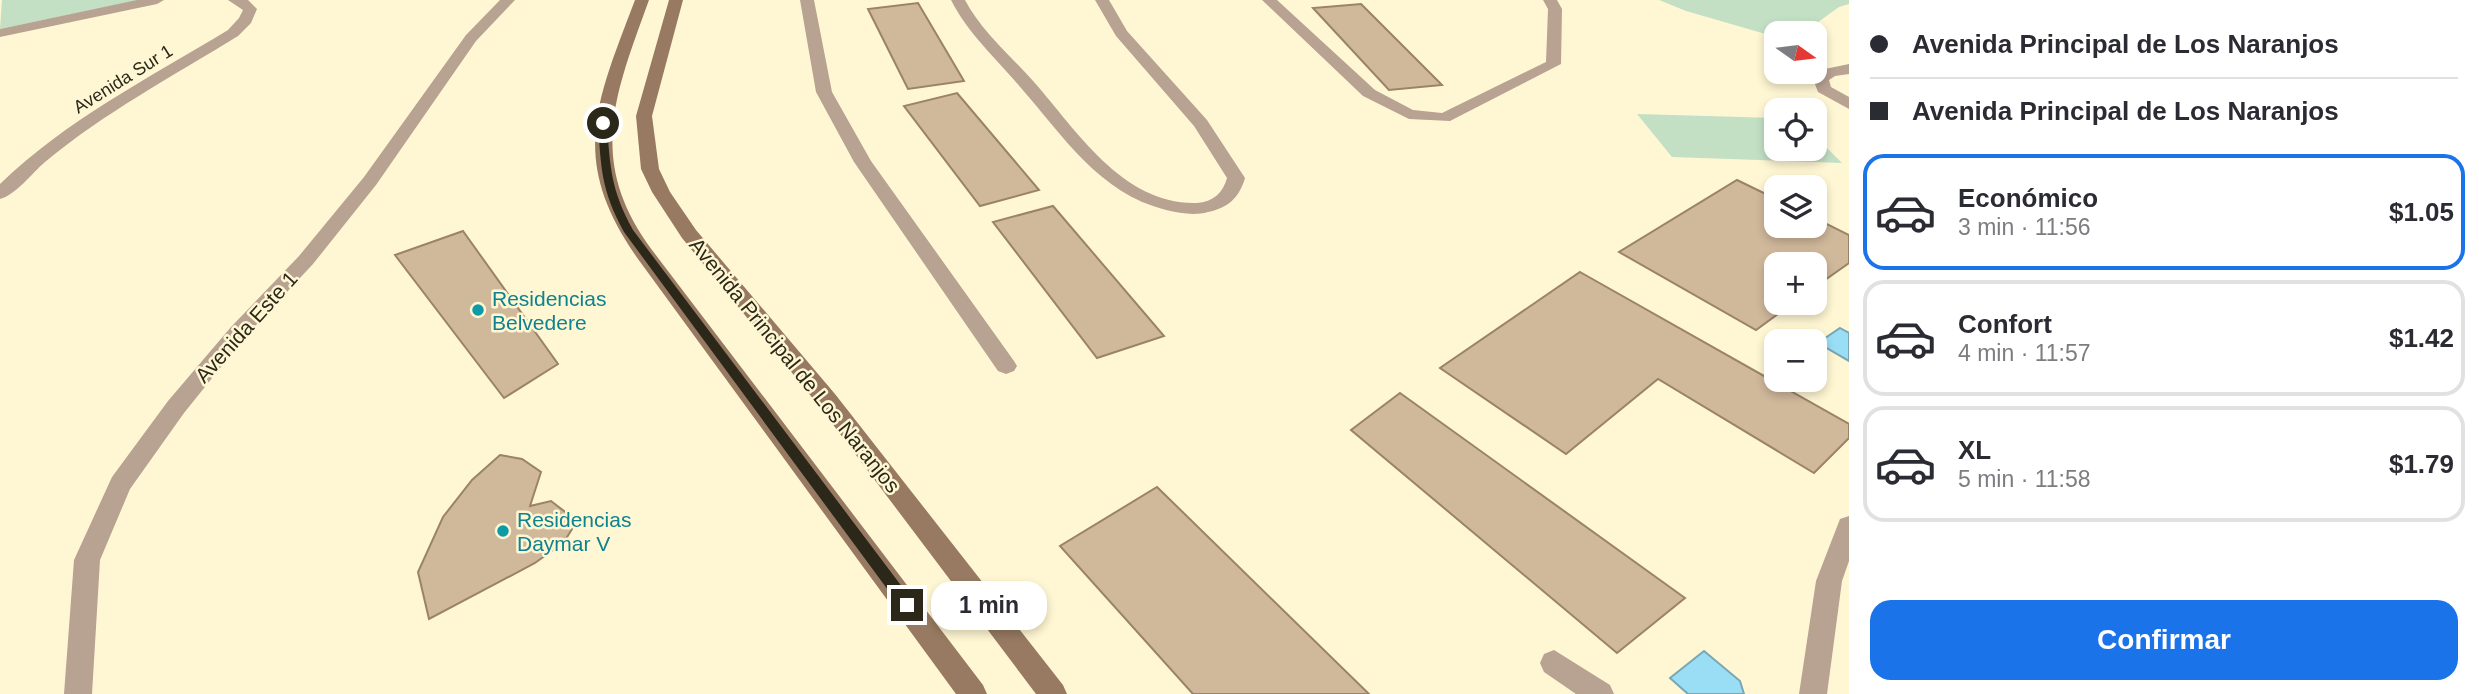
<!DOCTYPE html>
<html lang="es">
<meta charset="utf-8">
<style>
body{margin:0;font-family:Arial,sans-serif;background:#f7f7f7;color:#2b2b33;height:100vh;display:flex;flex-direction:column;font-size:26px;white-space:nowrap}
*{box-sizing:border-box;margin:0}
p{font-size:23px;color:#7c7c81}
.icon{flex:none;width:38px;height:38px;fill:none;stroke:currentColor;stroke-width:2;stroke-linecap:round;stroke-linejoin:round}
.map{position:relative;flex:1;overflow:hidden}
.drawer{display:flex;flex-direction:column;background:#fff;width:630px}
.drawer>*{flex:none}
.guide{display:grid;align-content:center;height:154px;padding:0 21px;background:#fff}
.needle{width:46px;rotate:104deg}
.buttons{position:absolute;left:1764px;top:21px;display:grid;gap:14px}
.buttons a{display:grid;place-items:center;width:63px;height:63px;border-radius:14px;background:#fff;box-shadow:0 4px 10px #0003;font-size:35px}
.end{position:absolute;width:32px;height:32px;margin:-16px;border:9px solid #2b281a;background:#fff;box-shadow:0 0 0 4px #fff}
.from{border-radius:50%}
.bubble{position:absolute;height:49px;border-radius:21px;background:#fff;box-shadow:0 4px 10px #0003;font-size:23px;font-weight:800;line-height:49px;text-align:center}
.guide b{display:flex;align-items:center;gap:24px;height:66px;font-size:26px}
.guide b+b{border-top:2px solid #e1e1e2}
.guide i{width:18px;height:18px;background:#2b2b33}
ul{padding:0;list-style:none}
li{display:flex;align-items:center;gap:21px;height:116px;margin:0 14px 10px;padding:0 7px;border:4px solid #e1e1e2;border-radius:21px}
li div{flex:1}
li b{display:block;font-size:26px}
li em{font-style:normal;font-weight:800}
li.current{border-color:#1a73e8}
li>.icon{width:63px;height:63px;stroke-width:1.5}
.button{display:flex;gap:14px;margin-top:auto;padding:14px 21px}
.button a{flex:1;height:80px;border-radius:21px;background:#1a73e8;color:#fff;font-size:28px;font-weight:800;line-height:80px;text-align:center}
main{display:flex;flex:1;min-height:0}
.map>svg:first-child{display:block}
.green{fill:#c3e0c5}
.water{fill:#9adef6;stroke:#79a7b4;stroke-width:2}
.building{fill:#d0b89b;stroke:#9a8368;stroke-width:2}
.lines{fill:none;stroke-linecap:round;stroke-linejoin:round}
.lane{fill:#b8a292;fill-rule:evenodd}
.street{fill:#b8a292;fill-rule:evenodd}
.secondary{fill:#987a62;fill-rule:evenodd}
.route{fill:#2b281a}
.culture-dot{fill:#0f9aa8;stroke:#fff7d3;stroke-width:2.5}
.labels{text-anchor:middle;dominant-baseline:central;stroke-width:5;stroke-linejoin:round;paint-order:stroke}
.far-street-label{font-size:18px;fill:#2b281a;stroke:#fff7d3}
.culture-label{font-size:21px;fill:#0d838f;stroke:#fff7d3;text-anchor:start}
.street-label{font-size:21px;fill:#2b281a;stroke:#fff7d3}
</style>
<main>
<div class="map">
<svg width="1849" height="694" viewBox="0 0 1849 694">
<rect width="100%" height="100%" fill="#fff7d3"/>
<g class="green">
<polygon points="2,0 140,0 0,29"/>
<polygon points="1659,0 1849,0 1849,4 1839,7 1803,33 1776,33 1776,37 1686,11"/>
<polygon points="1637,114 1776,118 1776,149 1815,149 1815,136 1842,163 1672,157"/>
</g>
<g class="water">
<polygon points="1840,328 1849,333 1849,361 1818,343"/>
<polygon points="1704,651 1740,681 1744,694 1688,694 1670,678"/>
</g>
<g class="building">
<polygon points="918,3 964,81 908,89 868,9"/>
<polygon points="1361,4 1442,85 1389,90 1313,8"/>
<polygon points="957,93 1039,190 980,206 904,106"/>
<polygon points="1737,180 1776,199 1776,226 1815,226 1815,218 1849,235 1849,263 1815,287 1815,264 1776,264 1776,303 1793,303 1756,330 1619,252"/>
<polygon points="1053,206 1164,336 1097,358 993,222"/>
<polygon points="463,231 558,364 504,398 395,255"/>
<polygon points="1580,272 1849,424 1849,438 1814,473 1658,379 1566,454 1440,368"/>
<polygon points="1400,393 1685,598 1617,653 1351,430"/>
<polygon points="500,455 522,459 541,472 530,506 551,501 577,521 564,542 535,563 429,619 418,572 443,517 472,480"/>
<polygon points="1157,487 1369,694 1193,694 1060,546"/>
</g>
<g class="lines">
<polygon class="lane" points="1849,64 1849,74 1835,76 1829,80 1831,87 1849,97 1849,109 1818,92 1813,79 1825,69"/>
<g class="street">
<polygon points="137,0 164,0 157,4 0,37 0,29"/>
<path d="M 228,0 L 248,0 L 257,9 L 251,23 L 238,36 C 173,76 104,113 45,162 C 32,173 16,195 0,199 L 0,184 C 66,120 149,78 228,30 L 239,18 L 243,10 Z"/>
<polygon points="500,0 515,0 476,41 376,185 313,264 245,337 184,413 130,489 100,560 92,694 64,694 74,560 112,477 168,401 231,327 299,256 364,177 466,35"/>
<polygon points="800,0 814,0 832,92 871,161 1014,361 1017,366 1014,371 1006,374 998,371 854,162 816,92"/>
<path d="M 951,0 L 965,0 C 982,32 1010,55 1034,82 C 1077,131 1123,205 1197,203 C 1213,202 1223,193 1227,178 L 1194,126 L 1116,36 L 1095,0 L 1109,0 L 1127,31 L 1207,120 L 1245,178 C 1239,198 1228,208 1208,212 C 1194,216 1180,213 1166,210 C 1099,193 1064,137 1021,88 C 997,59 968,34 951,0 Z"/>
<polygon points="1262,0 1277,0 1375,90 1413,110 1442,113 1546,62 1548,9 1543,0 1557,0 1562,9 1561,64 1450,121 1409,119 1363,96"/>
<polygon points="1849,516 1849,561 1842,581 1827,694 1799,694 1816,581 1840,519"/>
<polygon points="1554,650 1610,685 1614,694 1576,694 1544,672 1540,663 1544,654"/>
</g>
<g class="secondary">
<path d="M 635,0 L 649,0 C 615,94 586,161 652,250 L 983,685 L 987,694 L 956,694 L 638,259 C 568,160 596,103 635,0 Z"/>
<polygon points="669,0 683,0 652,116 659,169 670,192 696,230 835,394 1063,685 1067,694 1036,694 819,406 682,238 652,192 641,169 636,116"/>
</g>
</g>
<path class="route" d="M 603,120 L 607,123 C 610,168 611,190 633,230 L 912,600 L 912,609 L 902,609 L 624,232 C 601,190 601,168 598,123 Z"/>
<g class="culture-dot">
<circle cx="478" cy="310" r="7"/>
<circle cx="503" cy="531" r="7"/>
</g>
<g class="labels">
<g class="far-street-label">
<text transform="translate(123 79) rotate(-32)">Avenida Sur 1</text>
</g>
<g class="culture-label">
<text x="492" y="298">Residencias<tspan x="492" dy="24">Belvedere</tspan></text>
<text x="517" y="519">Residencias<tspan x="517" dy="24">Daymar V</tspan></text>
</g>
<g class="street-label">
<text transform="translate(246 327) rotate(-48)">Avenida Este 1</text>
<text transform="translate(795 365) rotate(51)">Avenida Principal de Los Naranjos</text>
</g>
</g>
</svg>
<div class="buttons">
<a><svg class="needle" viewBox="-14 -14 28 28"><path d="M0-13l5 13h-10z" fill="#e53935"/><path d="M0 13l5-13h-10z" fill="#7c7c81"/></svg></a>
<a><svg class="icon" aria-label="locate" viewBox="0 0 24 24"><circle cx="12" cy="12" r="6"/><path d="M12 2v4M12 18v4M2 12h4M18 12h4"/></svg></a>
<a><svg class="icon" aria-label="layers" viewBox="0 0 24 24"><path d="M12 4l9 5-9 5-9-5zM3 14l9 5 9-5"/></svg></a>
<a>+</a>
<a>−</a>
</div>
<i class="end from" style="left:603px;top:123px"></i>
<i class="end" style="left:907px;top:605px"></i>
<div class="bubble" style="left:931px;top:581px;width:116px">1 min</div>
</div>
<section class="drawer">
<div class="guide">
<b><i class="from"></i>Avenida Principal de Los Naranjos</b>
<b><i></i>Avenida Principal de Los Naranjos</b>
</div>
<ul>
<li class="current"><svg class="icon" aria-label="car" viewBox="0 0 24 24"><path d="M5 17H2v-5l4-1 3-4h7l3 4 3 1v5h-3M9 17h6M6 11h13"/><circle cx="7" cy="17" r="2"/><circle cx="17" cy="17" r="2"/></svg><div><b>Económico</b><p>3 min · 11:56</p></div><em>$1.05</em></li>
<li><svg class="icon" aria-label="car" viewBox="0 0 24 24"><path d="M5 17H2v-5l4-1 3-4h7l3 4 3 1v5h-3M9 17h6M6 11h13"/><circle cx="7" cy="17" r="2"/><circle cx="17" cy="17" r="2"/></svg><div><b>Confort</b><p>4 min · 11:57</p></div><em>$1.42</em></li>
<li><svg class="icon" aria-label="car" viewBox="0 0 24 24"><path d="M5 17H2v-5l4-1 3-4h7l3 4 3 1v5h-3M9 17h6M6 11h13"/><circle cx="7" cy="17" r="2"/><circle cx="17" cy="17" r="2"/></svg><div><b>XL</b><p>5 min · 11:58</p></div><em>$1.79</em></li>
</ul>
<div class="button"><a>Confirmar</a></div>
</section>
</main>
